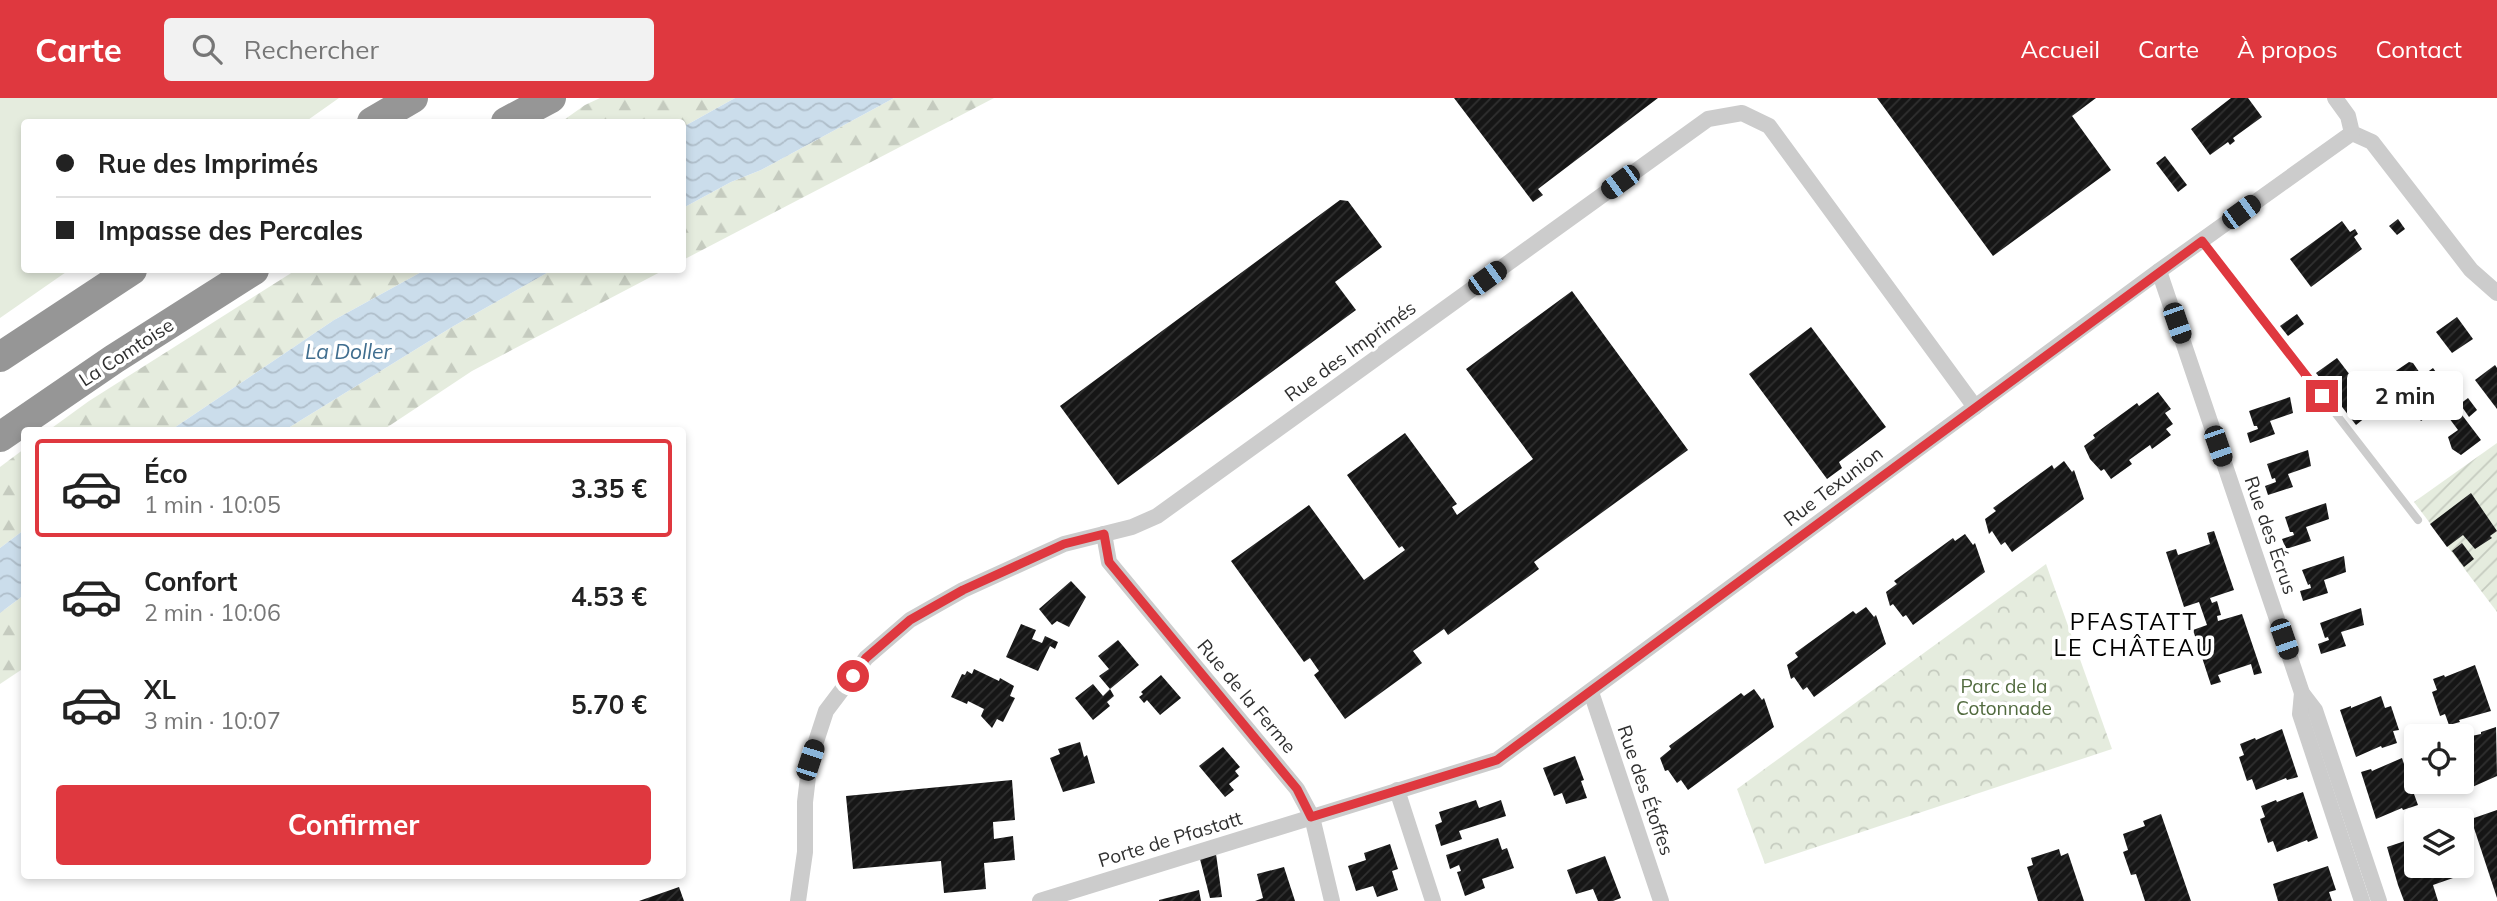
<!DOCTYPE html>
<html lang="fr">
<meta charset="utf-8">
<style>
body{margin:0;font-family:Mulish,sans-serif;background:#f2f2f2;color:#222;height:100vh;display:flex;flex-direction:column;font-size:26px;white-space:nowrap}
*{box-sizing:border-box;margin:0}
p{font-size:23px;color:#767676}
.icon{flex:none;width:38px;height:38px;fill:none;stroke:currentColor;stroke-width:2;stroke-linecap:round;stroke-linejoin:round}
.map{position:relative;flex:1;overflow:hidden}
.panel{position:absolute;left:21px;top:329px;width:665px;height:452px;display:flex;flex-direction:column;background:#fff;border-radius:7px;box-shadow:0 4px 10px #0003}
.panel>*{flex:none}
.guide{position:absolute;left:21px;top:21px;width:665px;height:154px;border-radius:7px;box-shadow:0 4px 10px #0003;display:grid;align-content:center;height:154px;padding:0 35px;background:#fff}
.fabs{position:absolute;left:2404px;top:626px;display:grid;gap:14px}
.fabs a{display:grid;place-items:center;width:70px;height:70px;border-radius:7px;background:#fff;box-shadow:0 4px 10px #0003;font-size:35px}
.end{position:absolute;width:32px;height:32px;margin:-16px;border:9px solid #df383f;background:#fff;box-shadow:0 0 0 4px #fff}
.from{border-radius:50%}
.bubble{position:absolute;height:49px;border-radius:7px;background:#fff;box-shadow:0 4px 10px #0003;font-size:23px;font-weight:700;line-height:49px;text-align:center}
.car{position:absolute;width:21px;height:42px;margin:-21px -10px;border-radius:9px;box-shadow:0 0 5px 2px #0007;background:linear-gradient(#222 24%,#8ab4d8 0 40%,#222 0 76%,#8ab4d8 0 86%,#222 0)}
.guide b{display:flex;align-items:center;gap:24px;height:66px;font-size:26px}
.guide b+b{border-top:2px solid #e0e0e0}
.guide i{width:18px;height:18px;background:#222}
ul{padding:12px 0 0;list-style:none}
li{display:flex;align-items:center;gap:21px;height:98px;margin:0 14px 10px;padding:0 21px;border:4px solid transparent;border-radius:7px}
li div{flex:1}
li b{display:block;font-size:26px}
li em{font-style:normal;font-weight:700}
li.current{border-color:#df383f}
li>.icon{width:63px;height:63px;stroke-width:1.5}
.primary-button{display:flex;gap:14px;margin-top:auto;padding:14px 35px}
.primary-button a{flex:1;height:80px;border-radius:7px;background:#df383f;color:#fff;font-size:28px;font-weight:700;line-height:80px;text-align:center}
header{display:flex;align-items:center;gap:42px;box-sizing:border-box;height:98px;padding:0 35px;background:#df383f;color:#fff}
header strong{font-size:33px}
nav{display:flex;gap:38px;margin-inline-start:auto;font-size:24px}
.search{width:490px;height:63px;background:#f2f2f2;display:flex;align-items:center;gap:18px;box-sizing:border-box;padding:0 24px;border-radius:7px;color:#767676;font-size:26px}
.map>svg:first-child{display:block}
.grass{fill:#e5ecde}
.forest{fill:url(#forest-firs)}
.park{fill:url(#park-crowns)}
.garden{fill:url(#garden-furrows)}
.water{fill:url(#water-waves)}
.building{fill:url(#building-hatch)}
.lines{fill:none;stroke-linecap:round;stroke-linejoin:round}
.service{stroke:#ccc;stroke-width:8}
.minor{stroke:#ccc;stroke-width:16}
.motorway{stroke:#969696;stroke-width:30}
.route{stroke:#df383f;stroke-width:9}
.labels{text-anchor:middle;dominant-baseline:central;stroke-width:7;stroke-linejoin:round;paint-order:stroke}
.street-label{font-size:19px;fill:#2f2f2f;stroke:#fff}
.park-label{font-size:19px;fill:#516a3e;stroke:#fff}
.water-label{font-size:21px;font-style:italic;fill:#406e8f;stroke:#fff}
.quarter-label{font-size:23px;letter-spacing:2px;fill:#000;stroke:#fff}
</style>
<header>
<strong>Carte</strong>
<div class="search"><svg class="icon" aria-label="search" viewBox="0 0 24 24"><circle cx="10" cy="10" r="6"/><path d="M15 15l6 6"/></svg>Rechercher</div>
<nav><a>Accueil</a><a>Carte</a><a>À propos</a><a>Contact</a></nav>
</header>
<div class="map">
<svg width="2497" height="803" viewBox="0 0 2497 803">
<defs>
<pattern id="forest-firs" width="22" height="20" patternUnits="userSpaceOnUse" patternTransform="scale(1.75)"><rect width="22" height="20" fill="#e5ecde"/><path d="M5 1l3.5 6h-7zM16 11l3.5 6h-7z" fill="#c5cbbf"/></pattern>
<pattern id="park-crowns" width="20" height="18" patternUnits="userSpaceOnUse" patternTransform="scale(1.75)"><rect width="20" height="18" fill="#e5ecde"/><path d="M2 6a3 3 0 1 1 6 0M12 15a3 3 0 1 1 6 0" fill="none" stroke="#c5cbbf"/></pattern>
<pattern id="garden-furrows" width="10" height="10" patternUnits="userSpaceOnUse" patternTransform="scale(1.75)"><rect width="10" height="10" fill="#e5ecde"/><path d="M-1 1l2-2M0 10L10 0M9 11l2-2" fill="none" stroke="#c5cbbf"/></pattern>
<pattern id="water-waves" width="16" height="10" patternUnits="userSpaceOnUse" patternTransform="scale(1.75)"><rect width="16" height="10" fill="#cbddeb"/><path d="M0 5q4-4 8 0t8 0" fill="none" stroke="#afbeca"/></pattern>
<pattern id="building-hatch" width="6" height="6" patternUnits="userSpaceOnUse" patternTransform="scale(1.75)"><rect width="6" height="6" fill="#161616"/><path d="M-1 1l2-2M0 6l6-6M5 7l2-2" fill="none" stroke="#303030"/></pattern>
</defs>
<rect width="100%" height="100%" fill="#fff"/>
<polygon class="grass" points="0,0 339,0 305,24 24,24 24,172 69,172 0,220"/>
<g class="forest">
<polygon points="600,0 735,0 683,29 682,24 561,24 585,7"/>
<polygon points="894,0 994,0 683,162 683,110 731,84 761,72"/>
<polygon points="296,172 425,172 334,222 171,332 49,332 89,303"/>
<polygon points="552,172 664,172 472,273 383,332 285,332 452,229"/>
<polygon points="24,351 24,432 0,450 0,369"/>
<polygon points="24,497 24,570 0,586 0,515"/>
</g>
<polygon class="park" points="2046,466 2112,651 1765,766 1737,691"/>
<polygon class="garden" points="2497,345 2497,514 2414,404"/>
<g class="water">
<polygon points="735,0 894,0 761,72 731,84 683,110 683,29"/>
<polygon points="425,172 552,172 452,229 285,332 171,332 334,222"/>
<polygon points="24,432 24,497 0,515 0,450"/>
</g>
<g class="building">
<polygon points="1454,0 1658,0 1538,91 1543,97 1533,104"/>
<polygon points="1877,0 2096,0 2072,18 2111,72 1993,158"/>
<polygon points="2231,0 2248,0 2262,19 2233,40 2235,43 2230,47 2228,44 2210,57 2191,31"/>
<polygon points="2165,58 2187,87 2178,94 2156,65"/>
<polygon points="1340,102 1348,103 1382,149 1335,184 1356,212 1118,387 1060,308"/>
<polygon points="2398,121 2405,131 2397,137 2389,128"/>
<polygon points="2342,123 2350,134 2355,131 2358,136 2354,139 2362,151 2311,189 2290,161"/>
<polygon points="1572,193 1688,352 1534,464 1539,471 1448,537 1444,531 1413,553 1422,565 1345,621 1314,577 1319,573 1310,560 1304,564 1231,463 1309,407 1364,482 1405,452 1402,448 1399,450 1347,377 1405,335 1457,406 1452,409 1457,417 1533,361 1466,271"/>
<polygon points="2297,216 2304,226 2288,238 2280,228"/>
<polygon points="2457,219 2473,241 2452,255 2436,234"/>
<polygon points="1811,229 1886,329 1839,364 1842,370 1827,381 1749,276"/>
<polygon points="2337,260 2376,311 2356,327 2316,275"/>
<polygon points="2409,264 2413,265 2422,278 2433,270 2444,285 2447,282 2456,295 2444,306 2448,312 2436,320 2432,315 2421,323 2401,296 2394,301 2381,283"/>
<polygon points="2495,267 2497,270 2497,311 2475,282"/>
<polygon points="2158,294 2171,311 2165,315 2173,326 2166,331 2171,337 2152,351 2150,347 2129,362 2132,366 2111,381 2104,371 2101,373 2090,361 2084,348 2095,340 2093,337 2100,332 2137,305 2139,308"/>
<polygon points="2290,299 2293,315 2270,323 2275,336 2250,345 2247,335 2258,331 2257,328 2254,328 2249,313"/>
<polygon points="2468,300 2477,312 2469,319 2460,306"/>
<polygon points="2456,309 2481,342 2461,357 2452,351 2448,339 2458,332 2446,316"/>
<polygon points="2308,352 2311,368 2288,376 2293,389 2268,397 2265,388 2276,384 2275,380 2272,381 2267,366"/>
<polygon points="2064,363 2072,374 2074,372 2084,401 2012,454 2005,444 2001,447 1992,433 1989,436 1985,421 1996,413 1993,410 2052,367 2054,371"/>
<polygon points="2471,395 2497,433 2490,438 2492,440 2475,451 2463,437 2447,449 2430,426"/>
<polygon points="2326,405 2329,421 2306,429 2311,443 2286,451 2282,441 2294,437 2293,434 2290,434 2285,419"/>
<polygon points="2214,433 2234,492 2210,500 2212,505 2217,503 2221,517 2217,518 2218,523 2242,516 2262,575 2254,577 2251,566 2218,577 2221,584 2211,587 2193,532 2207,527 2199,504 2184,509 2166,454 2176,451 2178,457 2210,446 2207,435"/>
<polygon points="1965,436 1973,447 1975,445 1985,474 1913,527 1906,517 1903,519 1893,506 1890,508 1886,494 1897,486 1894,483 1953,440 1955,443"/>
<polygon points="2462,445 2474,461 2464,469 2452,453"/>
<polygon points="2344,458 2346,474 2324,482 2328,495 2303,503 2300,493 2311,490 2310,486 2308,487 2302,472"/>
<polygon points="1071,483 1086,499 1069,529 1057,523 1052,527 1039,511"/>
<polygon points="1866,509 1874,519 1876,517 1886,546 1814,599 1807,589 1803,592 1794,579 1791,581 1787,567 1798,559 1795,555 1853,513 1856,516"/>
<polygon points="2361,510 2364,527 2341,534 2346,548 2321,556 2318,546 2329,542 2328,539 2325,540 2320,525"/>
<polygon points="1021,526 1036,532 1032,541 1042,545 1045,538 1058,544 1055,551 1050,548 1038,573 1006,559"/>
<polygon points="1118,542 1139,567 1110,591 1114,598 1107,604 1110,608 1093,622 1075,600 1093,586 1103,598 1110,591 1099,578 1109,571 1098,558"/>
<polygon points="2475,567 2491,613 2459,622 2460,624 2449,627 2445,616 2440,618 2432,594 2437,592 2433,581 2444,577 2445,579"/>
<polygon points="974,571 999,583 1000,580 1014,588 1010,598 1015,600 1003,624 997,621 992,630 981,618 984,611 968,603 967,606 951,599 962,576 965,577 967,573 972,576"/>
<polygon points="1161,577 1181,600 1160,617 1147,602 1144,605 1139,599 1143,596 1141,594"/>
<polygon points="1754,591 1762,602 1764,600 1774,629 1688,692 1681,682 1677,685 1668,672 1665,673 1660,660 1671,651 1669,648 1741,595 1744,598"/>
<polygon points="2381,598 2385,610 2391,608 2399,632 2393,633 2397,645 2382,650 2381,648 2356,659 2340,612 2351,608 2351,610"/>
<polygon points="2496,629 2497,678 2470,690 2466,678 2462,679 2462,640 2481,636 2481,634"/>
<polygon points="2282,631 2298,679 2287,682 2286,680 2256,692 2252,681 2247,683 2239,659 2244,657 2240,646 2255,640 2256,642"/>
<polygon points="1080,644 1084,659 1087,657 1095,685 1063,694 1050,660 1060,656 1058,651"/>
<polygon points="1223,649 1240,669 1235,673 1239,678 1229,686 1234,692 1225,699 1199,668"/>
<polygon points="1575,658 1584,682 1581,683 1587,700 1566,706 1562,695 1554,698 1543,670"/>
<polygon points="2402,660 2406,672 2412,670 2420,694 2414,696 2418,707 2403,712 2402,710 2376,721 2361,674 2371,671 2372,673"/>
<polygon points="1012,682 1015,722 993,724 994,741 1013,738 1015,762 984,765 986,791 944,795 941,763 853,771 846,698"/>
<polygon points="2303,694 2318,740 2308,744 2307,742 2277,754 2273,743 2268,745 2260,721 2265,719 2261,708 2276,702 2277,704"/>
<polygon points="1476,702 1479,710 1501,702 1506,718 1459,733 1462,741 1441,748 1435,727 1442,724 1439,714"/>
<polygon points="2497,712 2497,800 2471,721"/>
<polygon points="2161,716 2191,803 2145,803 2136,776 2131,777 2123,754 2128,752 2123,736 2145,728 2143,723"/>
<polygon points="2417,739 2417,768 2449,768 2453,780 2433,787 2438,803 2404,803 2398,787 2387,749"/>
<polygon points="1498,740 1502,752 1507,750 1514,770 1482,781 1485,790 1465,798 1457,774 1461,773 1459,767 1450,771 1446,757"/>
<polygon points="1390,746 1398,771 1392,773 1398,792 1377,799 1373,788 1356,793 1348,768 1366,762 1364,755"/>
<polygon points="2059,751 2061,758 2068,755 2084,803 2038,803 2027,769 2033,767 2031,760"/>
<polygon points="1216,756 1222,799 1210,800 1200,761"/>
<polygon points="1605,758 1621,800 1613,803 1598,803 1593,791 1576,796 1567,772"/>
<polygon points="2328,768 2336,792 2329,794 2332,803 2278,803 2273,786"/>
<polygon points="1284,769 1295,803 1255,803 1263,800 1257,776"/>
<polygon points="679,789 684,803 639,803"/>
<polygon points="1199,792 1201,803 1159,803 1159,802"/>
</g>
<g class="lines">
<polyline class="service" points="2202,143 2418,422"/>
<g class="minor">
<polyline points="2335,0 2348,18 2352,35 2372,44 2471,172 2497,195"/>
<polyline points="2159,173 2302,595 2315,612 2379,803"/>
<polyline points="1104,436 1109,464 1297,691 1312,719 1332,803"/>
<polyline points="1591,594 1661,803"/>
<polyline points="2302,595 2300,616 2362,803"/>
<polyline points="1397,692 1433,803"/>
<polyline points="798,803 805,754 805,704 810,662 826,613 866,560 910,522 963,492 1064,446 1132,429 1157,418 1708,21 1742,15 1769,28 1975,309"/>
<polyline points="1040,803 1497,662 2159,173 2352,35"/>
</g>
<g class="motorway">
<polyline points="372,24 413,0"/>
<polyline points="506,24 551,0"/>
<polyline points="0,259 132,172"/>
<polyline points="0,339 114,261 254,172"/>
</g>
</g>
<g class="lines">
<polyline class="route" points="853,578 866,560 910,522 963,492 1064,446 1104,436 1109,464 1297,691 1311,719 1497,662 2202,143 2322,298"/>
</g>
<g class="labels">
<g class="street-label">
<text transform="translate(1350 253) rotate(-36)">Rue des Imprimés</text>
<text transform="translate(126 254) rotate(-33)">La Comtoise</text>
<text transform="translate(1833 388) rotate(-37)">Rue Texunion</text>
<text transform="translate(2271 437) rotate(71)">Rue des Écrus</text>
<text transform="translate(1247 598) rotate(50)">Rue de la Ferme</text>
<text transform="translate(1646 692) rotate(71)">Rue des Étoffes</text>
<text transform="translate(1170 741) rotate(-17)">Porte de Pfastatt</text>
</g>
<g class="park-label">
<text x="2004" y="588">Parc de la<tspan x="2004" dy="22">Cotonnade</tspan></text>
</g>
<g class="water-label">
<text x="348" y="253">La Doller</text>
</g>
<g class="quarter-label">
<text x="2134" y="523">PFASTATT<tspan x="2134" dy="26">LE CHÂTEAU</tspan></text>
</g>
</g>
</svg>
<div class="fabs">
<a><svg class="icon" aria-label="locate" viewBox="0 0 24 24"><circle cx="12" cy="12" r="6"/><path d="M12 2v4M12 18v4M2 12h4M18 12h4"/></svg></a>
<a><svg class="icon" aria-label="layers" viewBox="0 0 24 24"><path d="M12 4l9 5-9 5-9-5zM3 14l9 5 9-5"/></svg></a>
</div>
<i class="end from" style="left:853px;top:578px"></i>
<i class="end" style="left:2322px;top:298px"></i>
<div class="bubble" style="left:2347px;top:273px;width:116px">2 min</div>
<i class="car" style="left:1620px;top:84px;rotate:234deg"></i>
<i class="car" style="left:2241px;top:114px;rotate:54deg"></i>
<i class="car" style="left:1487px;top:180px;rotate:54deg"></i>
<i class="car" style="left:2177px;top:225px;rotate:161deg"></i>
<i class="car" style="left:2218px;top:348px;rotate:161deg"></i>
<i class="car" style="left:2284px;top:541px;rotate:161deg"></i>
<i class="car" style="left:810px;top:662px;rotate:18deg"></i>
<div class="guide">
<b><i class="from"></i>Rue des Imprimés</b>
<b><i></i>Impasse des Percales</b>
</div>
<section class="panel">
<ul>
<li class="current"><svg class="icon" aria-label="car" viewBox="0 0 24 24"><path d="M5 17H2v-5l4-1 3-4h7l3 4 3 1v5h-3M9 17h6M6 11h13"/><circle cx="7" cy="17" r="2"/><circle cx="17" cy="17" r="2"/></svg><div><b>Éco</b><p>1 min · 10:05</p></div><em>3.35 €</em></li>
<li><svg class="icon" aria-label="car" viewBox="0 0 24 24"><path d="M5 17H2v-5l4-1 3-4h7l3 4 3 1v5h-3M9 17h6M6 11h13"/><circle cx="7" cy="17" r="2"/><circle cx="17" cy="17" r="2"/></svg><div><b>Confort</b><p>2 min · 10:06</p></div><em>4.53 €</em></li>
<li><svg class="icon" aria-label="car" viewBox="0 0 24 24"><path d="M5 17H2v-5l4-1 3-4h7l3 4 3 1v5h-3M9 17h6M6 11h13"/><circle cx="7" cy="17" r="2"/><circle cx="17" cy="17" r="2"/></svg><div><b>XL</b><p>3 min · 10:07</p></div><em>5.70 €</em></li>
</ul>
<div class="primary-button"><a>Confirmer</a></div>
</section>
</div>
